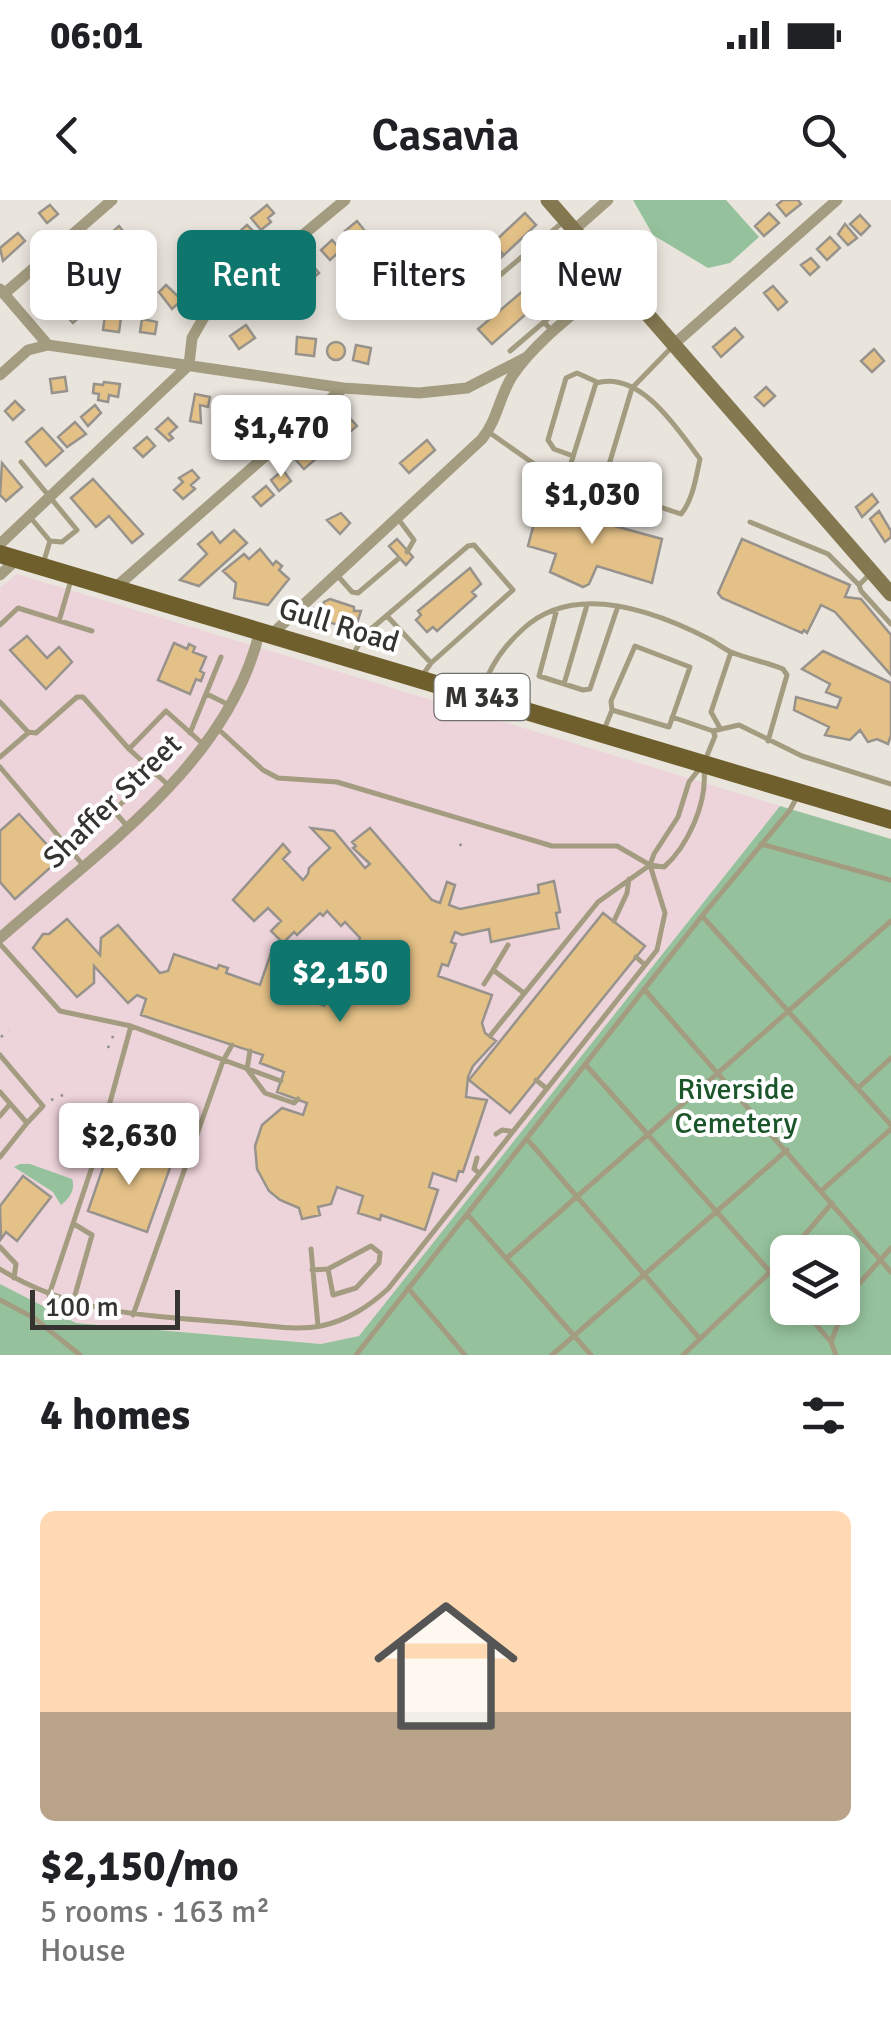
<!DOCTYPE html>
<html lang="en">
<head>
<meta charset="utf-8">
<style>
  :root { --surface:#fff; --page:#f2f2f2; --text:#202124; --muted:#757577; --accent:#0f766e }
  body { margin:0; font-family:Signika,sans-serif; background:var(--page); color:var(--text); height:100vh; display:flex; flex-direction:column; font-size:38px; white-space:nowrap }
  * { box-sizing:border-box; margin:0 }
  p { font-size:32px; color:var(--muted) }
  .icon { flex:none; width:55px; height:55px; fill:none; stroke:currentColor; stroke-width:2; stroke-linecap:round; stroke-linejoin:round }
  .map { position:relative; height:1155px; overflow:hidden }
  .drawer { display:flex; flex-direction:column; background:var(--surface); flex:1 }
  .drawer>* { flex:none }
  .hud { position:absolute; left:30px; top:30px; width:832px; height:90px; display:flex; gap:20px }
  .fabs { position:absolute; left:770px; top:1035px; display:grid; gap:20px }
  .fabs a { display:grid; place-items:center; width:90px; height:90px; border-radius:15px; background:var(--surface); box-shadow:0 5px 15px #0003; font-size:50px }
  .scale { position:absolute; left:30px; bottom:25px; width:150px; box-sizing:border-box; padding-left:10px; border:5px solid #353431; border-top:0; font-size:28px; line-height:35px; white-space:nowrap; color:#353431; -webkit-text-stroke:8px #fff; paint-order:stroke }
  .price { position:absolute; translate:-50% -85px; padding:0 22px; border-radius:10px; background:#fff; color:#222; font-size:32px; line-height:65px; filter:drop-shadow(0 2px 5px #0008) }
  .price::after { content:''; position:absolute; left:50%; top:60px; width:30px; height:22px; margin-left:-15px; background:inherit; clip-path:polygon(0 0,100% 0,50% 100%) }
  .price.active { background:var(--accent); color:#fff }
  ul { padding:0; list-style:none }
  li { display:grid; align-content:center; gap:20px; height:530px; padding:0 40px }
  li span { display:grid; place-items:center; height:310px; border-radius:15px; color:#555 }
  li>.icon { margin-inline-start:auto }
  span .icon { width:180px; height:180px; fill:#fffc; stroke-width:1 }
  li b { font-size:42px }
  h2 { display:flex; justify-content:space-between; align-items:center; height:120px; padding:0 40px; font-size:42px }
  .tag { padding:0 35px; border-radius:15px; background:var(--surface); box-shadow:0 5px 15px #0003; font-size:35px; line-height:90px }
  .tag.active { background:var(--accent); color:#fff }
  .status { display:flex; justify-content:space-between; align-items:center; height:70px; padding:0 50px; background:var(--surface); direction:ltr }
  .status svg { height:28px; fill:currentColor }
  header { display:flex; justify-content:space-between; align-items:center; height:130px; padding:0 40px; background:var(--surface); font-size:45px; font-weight:600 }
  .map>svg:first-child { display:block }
  .medical { fill:#edd3da }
  .green { fill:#95c29c; fill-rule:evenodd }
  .building { fill:#e4c187; stroke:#97938c; stroke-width:2.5 }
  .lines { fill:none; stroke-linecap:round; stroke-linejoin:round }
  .path { stroke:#908d88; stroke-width:2.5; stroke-dasharray:2.5 8; stroke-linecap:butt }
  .lane { stroke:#a49c81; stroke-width:5 }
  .street { stroke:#a49c81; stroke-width:11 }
  .secondary { stroke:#847851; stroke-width:15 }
  .primary { stroke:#6e5f2c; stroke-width:18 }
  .labels { text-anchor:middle; stroke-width:8; stroke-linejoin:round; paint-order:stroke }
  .shield { fill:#fff; stroke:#72716f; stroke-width:2.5 }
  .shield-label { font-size:28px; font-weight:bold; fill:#353431 }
  .street-label { font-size:30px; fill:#353431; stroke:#fff }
  .park-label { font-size:30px; fill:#1b552a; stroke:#fff }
</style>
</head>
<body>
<div class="status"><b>06:01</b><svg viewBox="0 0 49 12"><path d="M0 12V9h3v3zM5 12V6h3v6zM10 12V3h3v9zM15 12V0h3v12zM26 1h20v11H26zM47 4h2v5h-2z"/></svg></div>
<header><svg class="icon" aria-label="back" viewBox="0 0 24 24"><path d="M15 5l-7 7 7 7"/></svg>Casavia<svg class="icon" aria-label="search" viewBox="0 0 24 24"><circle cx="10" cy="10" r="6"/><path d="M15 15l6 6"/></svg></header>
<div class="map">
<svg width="891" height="1155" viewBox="0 0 891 1155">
  <rect width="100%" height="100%" fill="#e9e4dc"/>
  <path class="medical" d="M17 374 780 606 359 1136 321 1144 76 1123 0 1084V388Z"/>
  <path class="green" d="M633 0H726L759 37 730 63 708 68 653 35Z
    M780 606 891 639V1155H0V1084L76 1123 321 1144 359 1136ZM788 1052H842V1108H788Z
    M20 964H30L72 979C76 989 69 999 61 1005L53 992 14 967Z"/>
  <path class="building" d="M783 0H798L801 4 786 16 777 5Z
    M50 5 58 14 47 23 39 13Z
    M267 5 274 13 268 18 271 22 261 30 251 18Z
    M525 13 536 25 504 55 493 43Z
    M769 13 779 23 764 36 755 26Z
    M860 15 870 26 861 35 850 24Z
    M357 21 365 31 353 42 345 31Z
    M845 24 857 38 848 45 838 34Z
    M247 25 259 37 242 54 230 40Z
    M119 26 127 36 118 44 126 54 117 62 104 47 112 41 108 36Z
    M18 33 25 41 3 61 0 48Z
    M830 37 840 48 827 60 817 49Z
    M332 40 341 50 330 60 321 50Z
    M493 45 503 56 485 72 475 59Z
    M97 47 105 57 94 66 97 69 92 74 87 68 92 63 87 56Z
    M220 49 229 59 217 70 208 60Z
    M564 56 576 70 492 144 478 129Z
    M811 58 819 67 810 75 801 65Z
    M310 62 319 73 307 83 298 73Z
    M204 66 213 77 196 92 187 81Z
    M70 73 79 83 45 113 36 102Z
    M166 85 182 100 172 109 159 92Z
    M285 85 294 95 281 106 272 97Z
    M773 86 787 102 778 110 764 93Z
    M76 99 87 110 73 123 63 112Z
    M105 116 121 118 119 132 103 130Z
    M142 119 157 122 155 134 140 132Z
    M246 125 255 138 239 149 230 136Z
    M735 128 743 137 721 157 713 147Z
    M297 137 316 139 314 156 296 154Z
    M327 151a9 9 0 1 1 18 0a9 9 0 1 1-18 0Z
    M356 145 371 148 368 164 353 160Z
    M874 149 884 161 872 172 861 161Z
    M65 177 67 191 52 193 50 179Z
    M104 182 120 184 118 197 109 195 108 202 98 200 99 194 93 193 94 184 103 185Z
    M766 187 775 196 764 206 755 197Z
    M195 194 210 197 208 207 200 205 201 223 190 221Z
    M15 201 24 210 13 220 5 211Z
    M95 205 101 213 88 226 81 217Z
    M347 215 357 226 344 237 335 226Z
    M168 218 177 227 169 234 173 238 169 241 156 229Z
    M75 222 86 234 67 247 58 237Z
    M42 228 63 251 46 266 26 242Z
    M329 230 337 239 325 250 317 241Z
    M234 235 243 245 231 257 221 246Z
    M147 237 155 246 143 257 134 248Z
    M427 240 435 250 409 273 400 263Z
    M307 248 317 258 304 269 295 259Z
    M2 263 22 287 6 301 0 295Z
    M192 270 199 278 191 285 195 289 183 299 174 290 183 282 179 278Z
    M283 270 291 281 279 291 271 280Z
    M93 279 143 334 132 343 109 316 96 327 71 298Z
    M266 286 274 295 261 306 253 297Z
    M872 294 878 302 862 317 856 307Z
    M539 304 577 315 580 310 587 312 585 318 662 339 652 383 597 366 589 384 583 387 550 372 556 354 528 346Z
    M879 311 891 331V337L885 342 870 319Z
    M341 313 350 323 340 334 327 320Z
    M234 330 247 343 199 386 180 380 207 354 198 344 212 332 220 343Z
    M397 339 413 357 406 365 389 346Z
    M742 339 850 385 845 397 861 399 891 435V475L835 412 821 405 807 433 804 430 802 433 722 398 718 393Z
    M260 349 273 365 276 361 282 366 279 370 289 379 268 405 234 398 236 383 223 371 244 354 249 359Z
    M470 368 481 384 472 392 476 396 437 431 433 427 427 432 416 420 421 415 418 411Z
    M330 399 354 407V411H361L357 423 349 420 345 427 318 419 324 402Z
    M27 436 47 458 59 447 72 462 46 489 10 450Z
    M174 443 187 449 189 444 195 447 193 452 206 457 200 471 204 473 201 481 196 479 190 494 158 480Z
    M823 451 891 483V535L888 544 877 539 868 542 860 530 850 540 825 535 829 527 794 510 796 497 837 508 841 498 826 492 830 484 802 469Z
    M19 614 60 659 15 699 0 682V631Z
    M311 628 334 631 365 668 370 664 353 648 356 646 352 642 370 628 432 700 440 703 447 682 455 685 449 705 460 709 539 693 538 685 554 681 560 712 556 713 559 728 491 742 489 729 462 735 455 732 451 742 456 744 448 766 442 764 438 776 492 795 482 823 485 833 496 841 473 866 468 877 466 897 487 900 463 972 459 971 456 981 433 973 429 987 438 990 425 1030 381 1015 380 1020 358 1013 363 996 337 987 331 1004 318 1007 320 1015 302 1019 299 1008 280 1000 269 991 257 969 255 946 262 925 282 908 303 915 307 903 277 892 284 872 260 863 263 855 141 815 146 799 137 795 128 803 94 766V783L77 797 33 748 43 734H49L67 719 100 755 101 738 118 725 160 773 168 771 174 754 217 769 219 765 228 768 226 773 260 785 274 744 313 758 303 788 292 784 289 794 305 799 311 782 325 787 319 804 324 806 326 801 348 809 353 795 341 791 360 738 345 722 341 726 327 711 323 716 320 713 297 735 294 732 283 743 271 731 281 721 268 708 254 721 233 700 283 644 290 652 283 659 303 680 308 674 309 668 330 648Z
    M603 713 645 746 510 913 469 880Z
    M111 944 171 965 147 1032 88 1011Z
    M23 976 51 997 17 1041 6 1032 1 1039 0 1006Z"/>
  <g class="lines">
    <path class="path" d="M460 646 463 639
      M1 837 9 830
      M108 848 114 834
      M51 900 63 895"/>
    <path class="lane" d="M498 77 563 22
      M544 122 577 93
      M510 151 544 122 552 131
      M490 233 540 268 602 288 632 188 673 146
      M573 256 554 249 548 240 566 178 577 173 597 182
      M21 262 77 330 62 342 50 341
      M567 276 596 183C641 170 678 230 700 259 696 277 693 300 681 314L602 288
      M30 317 50 341 43 364
      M399 320 414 340 407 352
      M750 322 828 354 859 385
      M870 374 859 385 861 391 891 424
      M337 375 352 392 358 393 398 359
      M557 409 539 476 583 490 590 489 618 406
      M387 416 431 463
      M59 421 71 380
      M0 425 18 408 92 431
      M354 453 364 435 468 346 474 345 513 390 431 463 422 476
      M564 484 587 405
      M482 492C489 467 503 447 523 429 575 381 657 412 711 440 718 444 724 449 731 452 748 459 766 462 783 469L787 475 768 541
      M207 494 229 505
      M0 502 28 532 36 533 77 497H83L129 549 166 511 203 544
      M672 517 713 531 715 536 706 558
      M217 528 263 570 278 578 337 582 552 646H617L650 665 664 667C688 646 707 603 704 571
      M720 528 711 512 731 452
      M604 530 612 510 669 527 690 467 635 446 611 501 612 510
      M713 531 739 525 802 556 891 584
      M190 533 221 457
      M129 549 167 584
      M0 557 28 533
      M0 567 83 665
      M114 611 127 626
      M761 644 891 680
      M70 650 155 573
      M702 716 891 925
      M614 721 627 693 629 679
      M0 744 60 811 131 826 281 881
      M508 745 493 770 524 793
      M636 757 645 765
      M484 784 493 770
      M644 789 891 1072
      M490 836 598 702 650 665 654 654 678 617 689 582 700 568
      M250 851 247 869 265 893 294 903 298 899
      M0 855 43 906 27 923 0 892
      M585 864 788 1092
      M536 880 546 888
      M858 888 891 858
      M0 916 10 904
      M496 934 502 930 510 931
      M527 939 700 1139
      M0 957 27 923
      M477 958 474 969 478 972
      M821 991 891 929
      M467 1014 591 1155
      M0 1047 16 1064 14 1078
      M311 1049 318 1126
      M790 1052 832 1003
      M507 1058 891 721
      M0 1069C73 1115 154 1116 237 1123 264 1125 295 1131 321 1126 348 1120 368 1107 388 1089L657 750 665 713 650 665
      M312 1070 328 1069 371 1046 380 1053 379 1063 356 1088 333 1095 328 1069
      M408 1088 465 1155
      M49 1095 93 964 131 826
      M0 1100 34 1118 80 1155
      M73 1102 92 1035 74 1024
      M802 1108 831 1142
      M133 1115 223 861 232 845
      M356 1155 702 716 790 610 798 595
      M552 1155 787 950
      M683 1155 788 1055
      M836 1155 831 1142 849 1095 891 1048"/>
    <path class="street" d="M574 30 608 0
      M0 89 48 145 343 188 419 193 467 188 527 157
      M4 94 112 0
      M673 145 837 0
      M0 175 28 150 48 145
      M0 344 189 165 192 138 204 117 345 0
      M0 375 17 359
      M116 387 343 188
      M272 434 482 239C498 219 499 196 513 175 538 138 582 108 616 78
      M0 738C98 651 229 564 260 430"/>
    <path class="secondary" d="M548 0 891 394"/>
    <path class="primary" d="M0 354 891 620"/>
  </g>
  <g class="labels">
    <rect class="shield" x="434.5" y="474" width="95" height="46" rx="8"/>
    <g class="shield-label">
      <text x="482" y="507">M 343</text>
    </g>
    <g class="street-label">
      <text transform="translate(339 425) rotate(17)" y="10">Gull Road</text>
      <text transform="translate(112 601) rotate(-44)" y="10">Shaffer Street</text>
    </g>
    <g class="park-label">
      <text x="736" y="899">Riverside<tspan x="736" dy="34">Cemetery</tspan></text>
    </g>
  </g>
</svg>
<div class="fabs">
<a><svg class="icon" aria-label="layers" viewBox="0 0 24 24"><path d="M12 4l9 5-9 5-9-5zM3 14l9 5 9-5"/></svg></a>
</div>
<div class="scale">100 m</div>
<b class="price" style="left:281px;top:280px">$1,470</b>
<b class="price" style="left:592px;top:347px">$1,030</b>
<b class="price active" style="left:340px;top:825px">$2,150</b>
<b class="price" style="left:129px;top:988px">$2,630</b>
<div class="hud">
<a class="tag">Buy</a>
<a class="tag active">Rent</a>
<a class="tag">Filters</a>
<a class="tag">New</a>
</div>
</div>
<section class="drawer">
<h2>4 homes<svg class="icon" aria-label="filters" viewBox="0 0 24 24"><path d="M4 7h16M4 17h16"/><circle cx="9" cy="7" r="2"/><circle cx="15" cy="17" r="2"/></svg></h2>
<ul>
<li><span style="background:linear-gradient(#ffd9b3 65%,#b9a48a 0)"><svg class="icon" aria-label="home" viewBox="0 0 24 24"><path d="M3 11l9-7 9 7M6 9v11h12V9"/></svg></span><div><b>$2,150/mo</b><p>5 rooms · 163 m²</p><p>House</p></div></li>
</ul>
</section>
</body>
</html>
